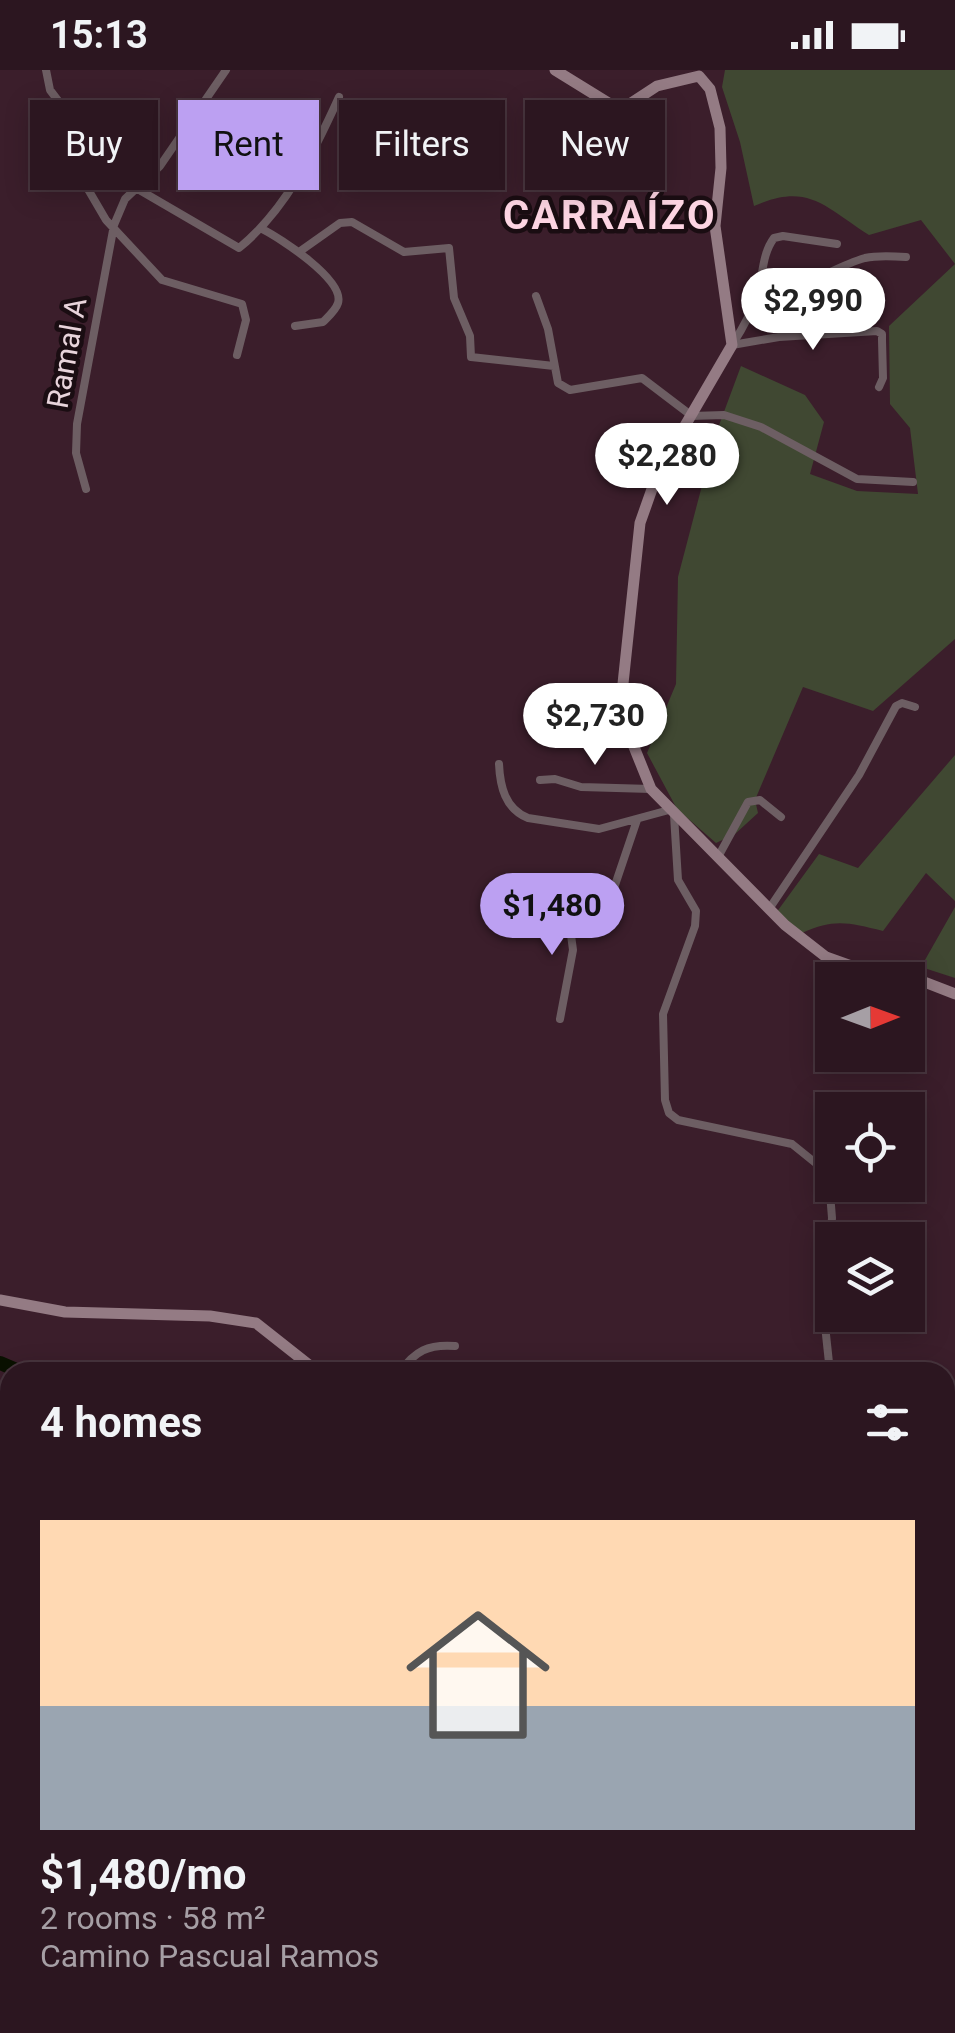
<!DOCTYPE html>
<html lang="en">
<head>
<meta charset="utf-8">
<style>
  :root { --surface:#2c1620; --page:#341f29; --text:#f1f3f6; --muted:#a69fa5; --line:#48353e; --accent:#bca0f2 }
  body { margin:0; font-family:Roboto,sans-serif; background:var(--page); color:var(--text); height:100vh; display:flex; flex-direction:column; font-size:38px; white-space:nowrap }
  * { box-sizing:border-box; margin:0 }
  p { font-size:32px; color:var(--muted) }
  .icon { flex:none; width:55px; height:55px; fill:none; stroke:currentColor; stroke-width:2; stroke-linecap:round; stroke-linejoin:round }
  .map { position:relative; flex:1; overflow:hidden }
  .drawer { position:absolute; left:0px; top:1292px; width:955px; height:672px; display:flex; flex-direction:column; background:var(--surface); border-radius:30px 30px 0 0; box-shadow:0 5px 25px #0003,0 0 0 2px var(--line) }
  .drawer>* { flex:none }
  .guide { position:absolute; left:30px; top:30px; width:895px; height:90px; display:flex; gap:20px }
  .needle { width:65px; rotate:89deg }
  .tools { position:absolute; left:815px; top:892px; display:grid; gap:20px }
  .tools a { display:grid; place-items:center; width:110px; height:110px; border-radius:0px; background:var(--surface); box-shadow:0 5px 25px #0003,0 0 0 2px var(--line); font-size:50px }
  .price { position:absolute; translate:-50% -85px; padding:0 22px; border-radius:35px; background:#fff; color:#222; font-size:32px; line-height:65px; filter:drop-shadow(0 2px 5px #0008) }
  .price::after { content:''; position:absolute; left:50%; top:60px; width:30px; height:22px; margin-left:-15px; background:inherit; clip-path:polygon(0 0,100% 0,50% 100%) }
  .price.on { background:var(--accent); color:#111 }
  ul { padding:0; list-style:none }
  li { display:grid; align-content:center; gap:20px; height:530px; padding:0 40px }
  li+li { border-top:2px solid var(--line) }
  li span { display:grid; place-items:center; height:310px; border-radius:0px; color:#555 }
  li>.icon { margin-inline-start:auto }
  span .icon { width:180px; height:180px; fill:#fffc; stroke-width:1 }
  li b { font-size:42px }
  h2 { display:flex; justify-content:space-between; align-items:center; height:120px; padding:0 40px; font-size:42px }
  .pill { padding:0 35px; border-radius:0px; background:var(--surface); box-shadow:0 5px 25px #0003,0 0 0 2px var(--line); font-size:35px; line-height:90px }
  .pill.on { background:var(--accent); color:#111 }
  .status { display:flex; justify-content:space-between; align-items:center; height:70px; padding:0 50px; background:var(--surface); direction:ltr }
  .status svg { height:28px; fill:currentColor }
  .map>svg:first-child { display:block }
  .green { fill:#404832 }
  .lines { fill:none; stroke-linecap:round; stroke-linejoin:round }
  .river { stroke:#0a1100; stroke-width:14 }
  .street { stroke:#6d5e63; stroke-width:8 }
  .secondary { stroke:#947b84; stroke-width:11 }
  .labels { text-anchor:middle; stroke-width:9; stroke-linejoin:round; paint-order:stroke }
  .street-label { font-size:30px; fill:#e8d4db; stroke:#1a0d12 }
  .district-label { font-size:40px; font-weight:bold; letter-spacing:2.5px; fill:#fdd5e3; stroke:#1a0d12 }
</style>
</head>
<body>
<div class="status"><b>15:13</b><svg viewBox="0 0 49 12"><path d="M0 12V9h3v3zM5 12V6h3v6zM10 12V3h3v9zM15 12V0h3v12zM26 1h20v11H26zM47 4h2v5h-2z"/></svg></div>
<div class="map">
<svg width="955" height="1963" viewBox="0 0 955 1963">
  <rect width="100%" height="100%" fill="#3b1e2b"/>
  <path class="green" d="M725 0H955V569L873 641 803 617 755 730 758 743 735 764 716 773 677 739 647 683 676 614 678 507 715 366 741 296 805 325 824 352 810 404 857 421 918 424 910 358 890 334 889 256 955 194 921 150 869 165C824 136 808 112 754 136L740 72 722 17Z
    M955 685V831L926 803 883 861C849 853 835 848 802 863L776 843 819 784 858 798Z
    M955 837V908L921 897Z"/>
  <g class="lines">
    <path class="river" d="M0 1293 21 1302
      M463 1955 464 1963"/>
    <path class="street" d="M46 0 50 20 75 53 82 109 106 150 162 210 242 234 246 250 237 285
      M136 118 239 178C286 140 315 80 339 27
      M262 159C280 168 345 210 338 233 336 240 328 247 323 252L295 256
      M299 182 340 153 352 152 404 182 449 178 454 228 470 266 471 287 554 296
      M758 223C797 226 829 198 865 188 878 185 892 186 906 187
      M536 226 548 259 558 313 570 320 642 308 692 346 724 345 761 357 857 409 913 412
      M732 275 779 267 877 261 882 264V270L883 308 879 317
      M732 275C743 258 752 242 758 223 763 205 762 184 774 168L783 166 837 174
      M86 419 76 383 77 354 114 155 125 129 160 96 226 0
      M499 694C500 716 505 739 528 748L599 759 669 740
      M540 710 555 709 581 717 651 719
      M674 745 678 810 696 841 695 856 663 944 665 1030 669 1043 678 1050 792 1074 818 1095 830 1123 832 1148 824 1246 830 1302
      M718 787 748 732 760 730 781 747
      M504 830C511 828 521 822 528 821 554 818 582 837 612 824L637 750
      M769 839 859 705 896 636 902 633 915 637
      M560 949 573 880 566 828
      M400 1302C415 1281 428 1274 455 1276
      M0 1721 10 1710
      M0 1933 10 1926
      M363 1955 366 1963
      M314 1963 317 1955
      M723 1963 728 1955
      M737 1963 738 1955"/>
    <path class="secondary" d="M555 0 610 34 628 35 657 16 699 6 710 19 720 58 721 98 715 156 732 275 658 402 640 453 622 623 630 667 651 719 785 855 826 887 854 897 914 908 955 924
      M0 1230 65 1242 210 1246 256 1253 318 1302
      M557 1955 561 1963"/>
  </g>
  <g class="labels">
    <g class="street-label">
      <text transform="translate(67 283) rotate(-80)" y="10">Ramal A</text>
    </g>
    <g class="district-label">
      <text x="610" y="159">CARRAÍZO</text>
    </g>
  </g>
</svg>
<div class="tools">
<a><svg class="needle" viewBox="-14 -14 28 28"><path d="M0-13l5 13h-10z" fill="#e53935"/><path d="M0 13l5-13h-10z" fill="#a69fa5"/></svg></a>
<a><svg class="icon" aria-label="locate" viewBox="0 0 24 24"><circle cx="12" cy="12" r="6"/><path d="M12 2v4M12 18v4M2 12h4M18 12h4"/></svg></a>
<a><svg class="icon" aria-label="layers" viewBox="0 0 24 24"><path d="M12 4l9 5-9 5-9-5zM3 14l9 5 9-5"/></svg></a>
</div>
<b class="price" style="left:813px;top:283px">$2,990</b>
<b class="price" style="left:667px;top:438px">$2,280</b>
<b class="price" style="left:595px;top:698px">$2,730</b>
<b class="price on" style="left:552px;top:888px">$1,480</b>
<div class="guide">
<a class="pill">Buy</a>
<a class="pill on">Rent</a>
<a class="pill">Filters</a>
<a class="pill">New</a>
</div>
<section class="drawer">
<h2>4 homes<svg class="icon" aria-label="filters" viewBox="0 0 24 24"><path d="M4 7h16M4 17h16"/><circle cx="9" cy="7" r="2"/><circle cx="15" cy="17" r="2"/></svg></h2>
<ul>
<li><span style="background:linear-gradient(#ffd9b3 60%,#9aa5b1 0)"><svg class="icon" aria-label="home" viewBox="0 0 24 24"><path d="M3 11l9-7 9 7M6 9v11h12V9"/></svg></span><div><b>$1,480/mo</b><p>2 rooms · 58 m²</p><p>Camino Pascual Ramos</p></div></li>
</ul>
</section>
</div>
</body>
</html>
